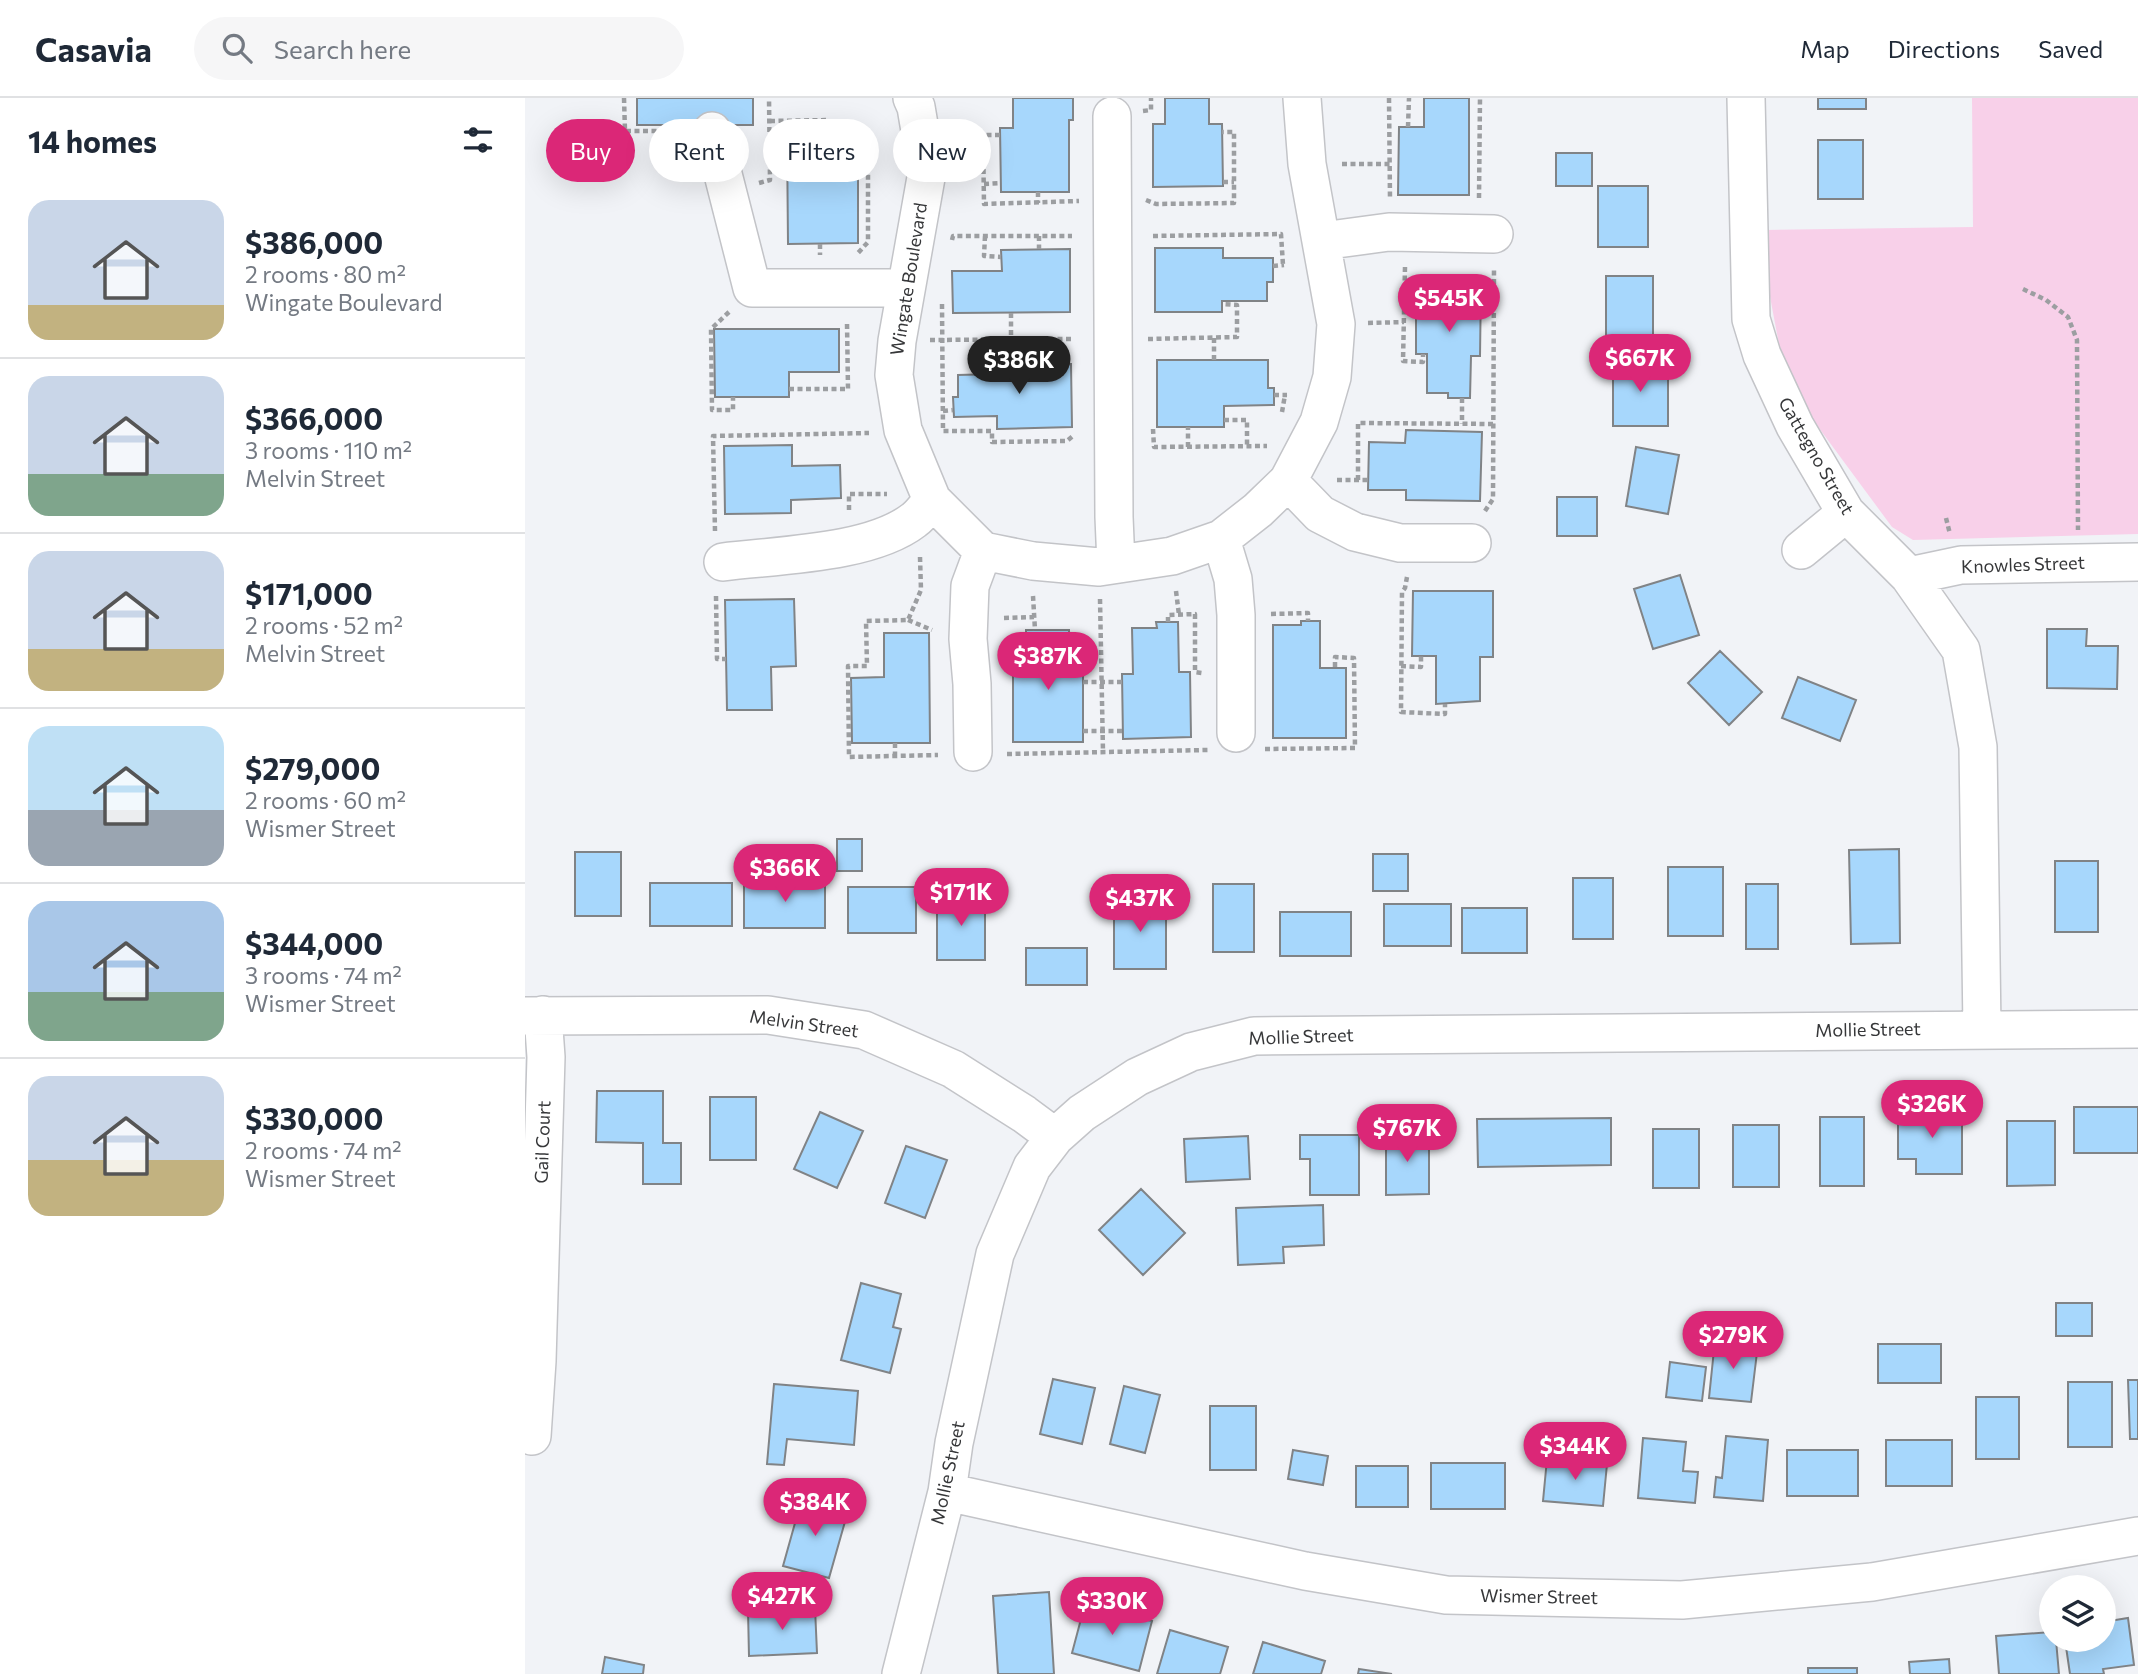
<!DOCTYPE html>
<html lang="en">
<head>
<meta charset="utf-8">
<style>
  :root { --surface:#fff; --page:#f6f6f7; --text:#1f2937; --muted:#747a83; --line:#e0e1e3; --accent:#db2777 }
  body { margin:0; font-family:Commissioner,sans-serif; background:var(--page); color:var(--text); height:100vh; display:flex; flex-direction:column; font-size:26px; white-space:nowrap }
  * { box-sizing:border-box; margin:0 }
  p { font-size:23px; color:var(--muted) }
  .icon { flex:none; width:38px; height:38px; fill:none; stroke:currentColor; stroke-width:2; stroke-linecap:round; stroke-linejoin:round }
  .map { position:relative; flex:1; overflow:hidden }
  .side { display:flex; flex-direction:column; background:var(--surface); width:525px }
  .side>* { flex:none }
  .top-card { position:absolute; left:21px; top:21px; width:665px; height:63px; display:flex; gap:14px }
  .buttons { position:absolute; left:1514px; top:1477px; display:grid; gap:14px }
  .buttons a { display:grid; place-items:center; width:77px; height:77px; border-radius:50%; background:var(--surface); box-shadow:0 7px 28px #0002; font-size:35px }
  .price { position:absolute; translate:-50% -60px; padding:0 16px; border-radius:24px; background:var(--accent); color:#fff; font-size:23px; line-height:46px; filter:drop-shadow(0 2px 4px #0008) }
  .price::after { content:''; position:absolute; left:50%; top:42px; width:21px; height:16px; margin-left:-10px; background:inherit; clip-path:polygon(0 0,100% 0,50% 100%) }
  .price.on { background:#222; color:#fff }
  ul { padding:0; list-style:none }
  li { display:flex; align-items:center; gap:21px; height:175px; padding:0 28px }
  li+li { border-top:2px solid var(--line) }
  li span { display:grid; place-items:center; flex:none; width:196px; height:140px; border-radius:21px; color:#555 }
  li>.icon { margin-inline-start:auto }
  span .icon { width:84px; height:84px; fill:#fffc; stroke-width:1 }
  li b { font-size:30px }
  h2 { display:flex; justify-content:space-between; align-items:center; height:84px; padding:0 28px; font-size:30px }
  .pill { padding:0 24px; border-radius:32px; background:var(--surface); box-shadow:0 7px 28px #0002; font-size:24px; line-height:63px }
  .pill.on { background:var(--accent); color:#fff }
  header { display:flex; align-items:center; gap:42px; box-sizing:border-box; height:98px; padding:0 35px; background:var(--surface); border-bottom:2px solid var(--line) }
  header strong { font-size:33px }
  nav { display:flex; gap:38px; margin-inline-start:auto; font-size:24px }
  .search { width:490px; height:63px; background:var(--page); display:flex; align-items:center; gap:18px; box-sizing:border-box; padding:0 24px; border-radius:38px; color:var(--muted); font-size:26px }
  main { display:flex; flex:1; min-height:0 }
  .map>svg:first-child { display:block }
  .green { fill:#f8d0e9 }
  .building { fill:#a7d7fc; stroke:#808386; stroke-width:2 }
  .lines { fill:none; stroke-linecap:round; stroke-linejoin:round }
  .minor-casing { stroke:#c3c4c8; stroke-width:40 }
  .path { stroke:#9c9ea1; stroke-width:4.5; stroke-dasharray:5 3.5; stroke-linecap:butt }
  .minor { stroke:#fff; stroke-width:37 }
  .labels { text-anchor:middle; stroke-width:7; stroke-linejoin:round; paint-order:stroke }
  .street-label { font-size:18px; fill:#363739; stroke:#fff }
</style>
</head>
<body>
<header>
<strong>Casavia</strong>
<div class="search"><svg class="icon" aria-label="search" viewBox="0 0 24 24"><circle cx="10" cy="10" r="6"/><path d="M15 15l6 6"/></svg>Search here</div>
<nav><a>Map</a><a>Directions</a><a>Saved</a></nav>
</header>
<main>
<section class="side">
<h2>14 homes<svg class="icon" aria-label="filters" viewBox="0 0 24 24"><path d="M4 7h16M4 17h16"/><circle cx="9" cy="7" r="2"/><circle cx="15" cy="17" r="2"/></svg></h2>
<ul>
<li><span style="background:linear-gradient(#c9d6e8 75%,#c2b280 0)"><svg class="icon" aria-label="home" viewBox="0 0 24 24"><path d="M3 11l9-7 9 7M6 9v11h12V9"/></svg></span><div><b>$386,000</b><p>2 rooms · 80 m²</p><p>Wingate Boulevard</p></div></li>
<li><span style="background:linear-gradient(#c9d6e8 70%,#7fa58c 0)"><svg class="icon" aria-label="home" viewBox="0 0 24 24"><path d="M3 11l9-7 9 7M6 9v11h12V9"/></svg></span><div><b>$366,000</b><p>3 rooms · 110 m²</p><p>Melvin Street</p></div></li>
<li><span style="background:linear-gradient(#c9d6e8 70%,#c2b280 0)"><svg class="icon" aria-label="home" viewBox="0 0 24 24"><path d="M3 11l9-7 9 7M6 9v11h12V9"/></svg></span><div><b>$171,000</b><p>2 rooms · 52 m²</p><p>Melvin Street</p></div></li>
<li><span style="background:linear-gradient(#bfe0f5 60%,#9aa5b1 0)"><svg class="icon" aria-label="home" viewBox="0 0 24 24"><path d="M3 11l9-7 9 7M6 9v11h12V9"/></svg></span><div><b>$279,000</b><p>2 rooms · 60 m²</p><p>Wismer Street</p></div></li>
<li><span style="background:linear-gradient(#a9c7e8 65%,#7fa58c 0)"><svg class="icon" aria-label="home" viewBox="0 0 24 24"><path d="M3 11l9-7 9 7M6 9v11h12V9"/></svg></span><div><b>$344,000</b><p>3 rooms · 74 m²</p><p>Wismer Street</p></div></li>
<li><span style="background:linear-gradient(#c9d6e8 60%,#c2b280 0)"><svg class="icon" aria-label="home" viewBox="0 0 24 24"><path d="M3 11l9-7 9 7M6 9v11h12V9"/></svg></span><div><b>$330,000</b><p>2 rooms · 74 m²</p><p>Wismer Street</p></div></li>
</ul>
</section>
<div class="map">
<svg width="1613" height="1576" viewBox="0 0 1613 1576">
  <rect width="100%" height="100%" fill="#f1f3f7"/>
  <path class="green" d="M1447 0H1613V436L1388 442 1367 429 1274 303 1256 257 1240 172V132L1448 129Z"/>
  <path class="building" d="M112 0H228V27H112Z
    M488 0H548V22H544V94H476L475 30H488Z
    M640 0H684V26H697L698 88 628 89V26H640Z
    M899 0H944V97H873L874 29H899Z
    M1293 0H1341V11H1293Z
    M291 30H307V77H333V145L263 146 262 36 291 35Z
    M1293 42H1338V101H1293Z
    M1031 55H1067V88H1031Z
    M1073 88H1123V149H1073Z
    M630 150H698V160H748V184H742V203H697V214H630Z
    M545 151V214L428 215 427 173H477L476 152Z
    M1081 178H1128V239H1081Z
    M891 184H956L955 258H946L945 300H923V295H902V256H891Z
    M189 231H314V274H264V299H190Z
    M632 262H743V290H749V307L699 308V329H632Z
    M1088 264H1143V328H1088Z
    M546 266 547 329 472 331V318L429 319 428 299H433V277L471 276V267Z
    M881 332 957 334 955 403 881 402V392H843L844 344 880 345Z
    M267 347V368L315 367 316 400 266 402V415L200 416 199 348Z
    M1111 349 1154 357 1143 416 1101 408Z
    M1032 399H1072V438H1032Z
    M1155 477 1174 537 1128 551 1109 491Z
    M888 493H968V559H955V603L911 606V558H887Z
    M269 501 271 568 246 569 247 612H202L200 502Z
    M776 523H795V570H821V640H748V527H776Z
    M631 524H653L654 574H665L666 639 598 641 597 576H608L607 530H632Z
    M1522 531H1562L1561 548H1593L1592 591 1522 590Z
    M501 532H544L545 578H558V644H488V577H501Z
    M359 535H404L405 645H327L326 580 359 579Z
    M1195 553 1237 594 1204 627 1163 585Z
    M1273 579 1331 602 1315 643 1257 620Z
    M312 741H337V773H312Z
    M1374 751 1375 845 1326 846 1324 752Z
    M50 754H96V818H50Z
    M848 756H883V793H848Z
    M1530 763H1573V834H1530Z
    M1143 769H1198V838H1143Z
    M1048 780H1088V841H1048Z
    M219 781H300V830H219Z
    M125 785H207V828H125Z
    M688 786H729V854H688Z
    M1221 786H1253V851H1221Z
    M323 789H391V835H323Z
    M412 799H460V862H412Z
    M589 800H641V871H589Z
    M859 806H926V848H859Z
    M937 810H1002V855H937Z
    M755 814H826V858H755Z
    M501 850H562V887H501Z
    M72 993H138V1045H156V1086H118V1045L71 1044Z
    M185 999H231V1062H185Z
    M1549 1009H1613V1055H1549Z
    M1373 1011H1437V1076H1391V1061H1373Z
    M295 1014 338 1033 312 1090 269 1071Z
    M1295 1019H1339V1088H1295Z
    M1086 1020V1067L953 1069 952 1021Z
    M1482 1023H1530V1087L1482 1088Z
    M1208 1027H1254V1089H1208Z
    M1128 1031H1174V1090H1128Z
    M861 1036H904V1096L861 1097Z
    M775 1037H834V1097H785V1061H775Z
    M723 1038 725 1081 661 1084 659 1041Z
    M381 1048 422 1062 400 1120 360 1105Z
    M616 1091 660 1135 618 1177 574 1132Z
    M798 1107 799 1147 758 1149 759 1165 713 1167 711 1110Z
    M336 1185 376 1196 368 1229 376 1231 365 1275 316 1262Z
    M1531 1205H1567V1238H1531Z
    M1190 1242 1233 1246 1226 1304 1184 1300Z
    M1353 1246H1416V1285H1353Z
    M1145 1264 1181 1269 1177 1303 1141 1299Z
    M528 1281 570 1290 557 1346 515 1336Z
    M1603 1282H1613V1341H1605Z
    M1543 1284H1587V1349H1543Z
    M249 1286 333 1293 329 1347 262 1341 259 1367 242 1366Z
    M599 1288 635 1297 620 1355 585 1346Z
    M1451 1299H1494V1361H1451Z
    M685 1308H731V1372H685Z
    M1073 1335 1088 1337 1086 1353 1071 1351Z
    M1201 1338 1243 1342 1238 1403 1189 1399 1191 1379 1197 1380Z
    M1118 1340 1161 1344 1158 1373 1173 1374 1170 1405 1113 1400Z
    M1361 1342H1427V1388H1361Z
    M768 1352 803 1358 798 1387 763 1381Z
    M1262 1352H1333V1398H1262Z
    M1022 1361 1082 1366 1078 1408 1018 1403Z
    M906 1365H980V1411H906Z
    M831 1368H883V1409H831Z
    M277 1400 323 1413 304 1480 258 1468Z
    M524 1494 529 1576H473L468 1498Z
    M560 1506 627 1523 614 1573 547 1555Z
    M290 1510 292 1555 224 1558 223 1512Z
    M1603 1520 1609 1567 1578 1571 1579 1576H1545L1540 1542H1578V1524Z
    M645 1532 703 1549 695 1576H632Z
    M1526 1534V1542H1531L1534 1576H1474L1471 1538Z
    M738 1544 800 1563 796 1576H728Z
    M80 1559 119 1567 118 1576H77Z
    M1424 1561 1425 1576H1385L1384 1564Z
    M1283 1570H1332V1576H1283Z
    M834 1571 867 1576H833Z"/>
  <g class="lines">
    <defs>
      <path id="minor" d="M387 0 391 9 402 74 372 243 369 277 378 332 407 402 458 453 508 463 574 469 647 458 696 441 733 412 763 383 794 324 807 279 811 226 782 66 777 0
        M1221 0 1226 221 1237 257 1270 328 1321 415 1384 478 1436 552 1453 649 1457 931
        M587 18 589 419 591 466
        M187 33 227 190H381
        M797 143 864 134 969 136
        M763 383 795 416 830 434 875 445H947
        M696 441 708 481 711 517V635
        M1276 452 1321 415
        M198 464C253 457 345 456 389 422 396 417 402 408 407 402
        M1384 478 1436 467 1613 464
        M448 654 447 586 443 541 445 488 458 453
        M0 918 243 917 339 932 428 971 499 1016 530 1039
        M7 1338 12 1263 21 959 18 917
        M422 1394 780 1473 921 1497 1157 1502 1347 1484 1613 1438
        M376 1576 422 1394 429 1345 470 1156 507 1069 530 1039 557 1015 612 979 666 954 729 938 1613 931"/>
    </defs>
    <use href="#minor" class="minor-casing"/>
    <path class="path" d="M99 0 100 33H153
      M864 0 865 101
      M618 13 626 12V0
      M245 23 304 22 343 71V144L333 155
      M883 29 884 0
      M475 37H458L459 106 554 103
      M817 66H865
      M698 84H709
      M234 85 245 82 244 0
      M459 86 476 85
      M513 94V105
      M954 100 955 0
      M621 102 631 106 709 105V34H697
      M460 138 459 158 476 159
      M514 138V151
      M628 138 756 136 758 167
      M427 142 428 138H547
      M295 146V157
      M748 168 759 167
      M880 169 878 263 898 264V256
      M1498 191 1521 202 1543 219 1552 242 1553 432
      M417 206 418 333H467V344L542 343 548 338
      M204 214 186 231 187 312H208V299
      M486 215V241
      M843 225 879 224
      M689 240V262
      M623 241 712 239V207L697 206
      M405 242 547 241
      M460 242 459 274H471
      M264 291H323L322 225
      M749 297H762
      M937 300V326
      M418 313 428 312
      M757 314 760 297
      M699 322H722V348
      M628 331 629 349 742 348
      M663 349V329
      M812 382H843
      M833 382V325L969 326
      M324 412V396H362
      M960 413 968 401 969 169
      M1421 420 1425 436
      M190 433 188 338 344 335
      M395 459 396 492 383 522 341 523 342 568H323L324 659 413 657
      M882 479 880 490 877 494 876 614 920 616V606
      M651 493 654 517
      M191 498 192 561H201
      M508 498 510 532
      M575 501 578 654
      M746 516 783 515V523
      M479 520 509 519
      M383 522 407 532
      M643 524V517L670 516V574L677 575
      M876 568 896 569V558
      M558 584H597
      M558 633H598
      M370 645V658
      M740 651 830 650 829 560 810 559V570
      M482 656 683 652"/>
    <use href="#minor" class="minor"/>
  </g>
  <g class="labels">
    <g class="street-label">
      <text transform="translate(384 181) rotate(-81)" y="6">Wingate Boulevard</text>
      <text transform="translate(1291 358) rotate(60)" y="6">Gattegno Street</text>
      <text transform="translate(1498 467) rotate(-2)" y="6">Knowles Street</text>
      <text transform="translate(279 926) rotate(8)" y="6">Melvin Street</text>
      <text transform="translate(1343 932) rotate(-1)" y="6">Mollie Street</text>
      <text transform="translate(776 939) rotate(-2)" y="6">Mollie Street</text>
      <text transform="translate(18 1044) rotate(-88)" y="6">Gail Court</text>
      <text transform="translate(423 1375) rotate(-78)" y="6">Mollie Street</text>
      <text transform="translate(1014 1499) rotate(1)" y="6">Wismer Street</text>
    </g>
  </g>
</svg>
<div class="buttons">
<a><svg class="icon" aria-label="layers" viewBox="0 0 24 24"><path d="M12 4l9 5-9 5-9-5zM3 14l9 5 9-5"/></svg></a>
</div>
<b class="price" style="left:924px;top:236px">$545K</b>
<b class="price" style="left:1115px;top:296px">$667K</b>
<b class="price on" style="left:494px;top:298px">$386K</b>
<b class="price" style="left:523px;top:594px">$387K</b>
<b class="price" style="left:260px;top:806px">$366K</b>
<b class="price" style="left:436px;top:830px">$171K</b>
<b class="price" style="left:615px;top:836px">$437K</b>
<b class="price" style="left:1407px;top:1042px">$326K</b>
<b class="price" style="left:882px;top:1066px">$767K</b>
<b class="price" style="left:1208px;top:1273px">$279K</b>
<b class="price" style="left:1050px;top:1384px">$344K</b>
<b class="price" style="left:290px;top:1440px">$384K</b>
<b class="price" style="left:257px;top:1534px">$427K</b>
<b class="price" style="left:587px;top:1539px">$330K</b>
<div class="top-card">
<a class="pill on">Buy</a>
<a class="pill">Rent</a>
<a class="pill">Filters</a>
<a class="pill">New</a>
</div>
</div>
</main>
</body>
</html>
